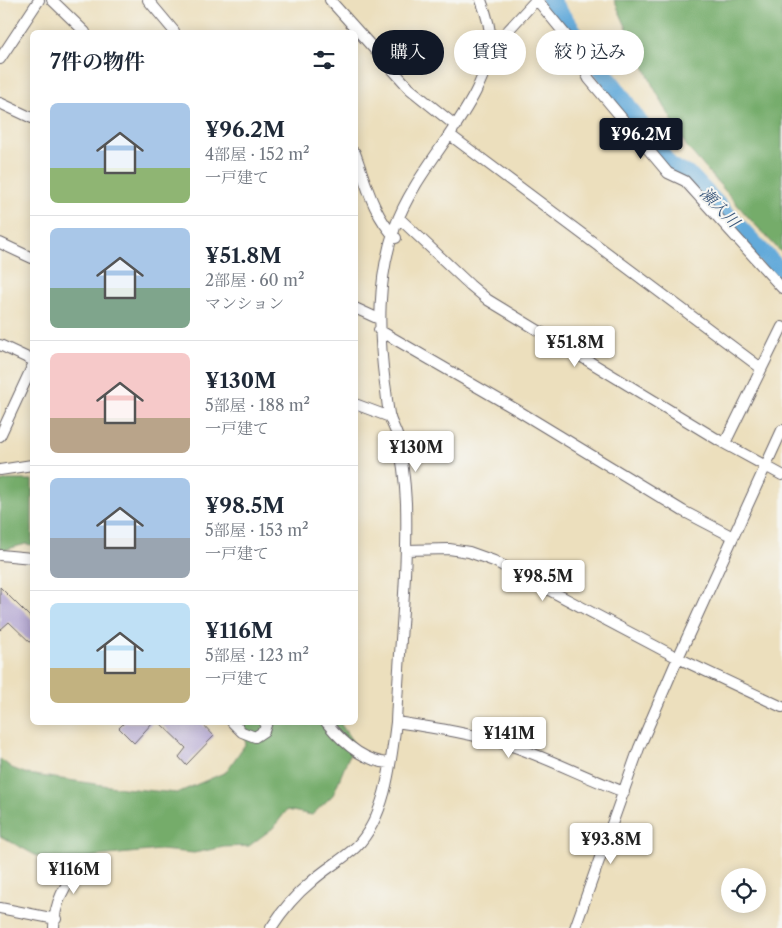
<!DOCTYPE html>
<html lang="ja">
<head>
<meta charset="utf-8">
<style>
  :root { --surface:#fff; --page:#f6f6f7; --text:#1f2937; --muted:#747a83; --line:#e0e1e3; --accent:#111827 }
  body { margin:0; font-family:"Libre Caslon Text","Noto Serif JP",serif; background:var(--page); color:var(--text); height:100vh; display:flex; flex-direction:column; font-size:19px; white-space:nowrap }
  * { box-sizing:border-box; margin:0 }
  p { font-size:16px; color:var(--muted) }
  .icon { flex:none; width:28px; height:28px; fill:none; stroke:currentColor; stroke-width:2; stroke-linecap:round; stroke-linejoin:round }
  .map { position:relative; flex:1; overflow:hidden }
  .sheet { position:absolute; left:30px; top:30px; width:328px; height:695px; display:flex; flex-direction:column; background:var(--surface); border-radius:8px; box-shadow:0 2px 12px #0003 }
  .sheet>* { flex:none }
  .hud { position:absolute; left:372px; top:30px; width:334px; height:45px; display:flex; gap:10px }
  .tools { position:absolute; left:721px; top:868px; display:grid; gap:10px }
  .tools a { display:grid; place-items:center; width:45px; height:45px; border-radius:50%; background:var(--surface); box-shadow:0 2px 12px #0003; font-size:25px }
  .price { position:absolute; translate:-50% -42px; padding:0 11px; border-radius:5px; background:#fff; color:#222; font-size:16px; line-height:32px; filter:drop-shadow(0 1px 2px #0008) }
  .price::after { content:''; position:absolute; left:50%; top:30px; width:15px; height:11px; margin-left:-8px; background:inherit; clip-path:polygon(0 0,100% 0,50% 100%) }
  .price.on { background:var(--accent); color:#fff }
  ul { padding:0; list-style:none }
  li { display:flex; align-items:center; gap:15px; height:125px; padding:0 20px }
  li+li { border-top:1px solid var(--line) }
  li span { display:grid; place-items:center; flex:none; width:140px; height:100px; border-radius:8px; color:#555 }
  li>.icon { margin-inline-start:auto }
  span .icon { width:60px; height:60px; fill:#fffc; stroke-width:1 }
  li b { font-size:21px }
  h2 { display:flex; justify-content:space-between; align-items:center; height:60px; padding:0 20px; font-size:21px }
  .chip { padding:0 18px; border-radius:22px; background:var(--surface); box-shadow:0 2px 12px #0003; font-size:18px; line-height:45px }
  .chip.on { background:var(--accent); color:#fff }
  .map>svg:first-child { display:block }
  .forest { fill:#75ac6a; stroke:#4c6752 }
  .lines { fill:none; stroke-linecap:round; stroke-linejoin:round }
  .river { stroke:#63aada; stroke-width:18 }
  .building { fill:#b0a3d0 }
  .minor-casing { stroke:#696468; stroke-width:12 }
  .minor { stroke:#fff; stroke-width:10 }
  .labels { text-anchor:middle; stroke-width:4; stroke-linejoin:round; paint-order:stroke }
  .water-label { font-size:16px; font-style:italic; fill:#3c587b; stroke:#f6f6f2 }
</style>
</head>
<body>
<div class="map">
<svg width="782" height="928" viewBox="0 0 782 928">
  <rect width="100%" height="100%" fill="#f6f6f2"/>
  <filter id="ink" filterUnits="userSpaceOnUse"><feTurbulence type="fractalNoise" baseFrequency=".02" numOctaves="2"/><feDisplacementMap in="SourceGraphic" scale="10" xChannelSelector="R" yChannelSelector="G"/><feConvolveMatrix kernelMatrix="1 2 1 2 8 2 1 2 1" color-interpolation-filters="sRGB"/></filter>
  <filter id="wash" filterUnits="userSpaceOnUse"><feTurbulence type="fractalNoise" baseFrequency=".0096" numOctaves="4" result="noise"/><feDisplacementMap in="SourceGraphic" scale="20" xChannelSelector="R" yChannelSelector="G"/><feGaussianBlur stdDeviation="1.12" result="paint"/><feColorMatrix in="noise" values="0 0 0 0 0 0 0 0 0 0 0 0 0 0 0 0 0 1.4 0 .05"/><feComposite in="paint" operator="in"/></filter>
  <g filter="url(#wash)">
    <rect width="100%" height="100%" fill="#ecdfbd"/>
    <path class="forest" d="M614 0H782V253L748 217 687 147 653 86Z
      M8 480H32V545L26 544 0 551V482Z
      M237 723H340L354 744 333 795 312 815 287 810 273 828 249 846 224 847 194 853 160 850 98 856 69 860 37 856 0 836V759L12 768 27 774 123 788 177 793 226 772 246 743Z"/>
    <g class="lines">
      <path class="river" d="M550 0 613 85 670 167 691 177 782 273"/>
    </g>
    <g id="blocks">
      <path class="building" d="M0 587 32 619V644L9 622 0 630Z
        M125 722H153L134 743 119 728Z
        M159 722H201L214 736 186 765 179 757 186 748Z"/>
    </g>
  </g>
  <g filter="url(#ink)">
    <use href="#blocks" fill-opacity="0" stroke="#696468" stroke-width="1"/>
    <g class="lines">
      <defs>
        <path id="minor" d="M52 0 85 32
          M148 0 174 31V32
          M330 0 410 89 456 126
          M537 0 569 39 589 79 668 173 685 181 782 288
          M490 54 502 37 536 0
          M0 59 39 0
          M0 103 32 118
          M450 135 761 368
          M355 153C366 183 373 215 396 238
          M399 218 470 285 488 300 720 441 782 475
          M0 243 32 258
          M355 308 379 319
          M379 330 517 410 683 511 733 537
          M0 345 32 360
          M355 404 390 417
          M0 436 32 367
          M725 443 782 327
          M0 470 32 465
          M406 550 449 549 469 552 494 561 678 658 782 707
          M0 555 32 558
          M232 722 242 732 255 737 264 731 267 722
          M326 722C342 742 363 762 390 763
          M396 722C436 728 476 734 515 747 552 760 587 778 624 792
          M0 908 56 919
          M54 928C54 902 65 885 80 866
          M271 928C282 911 295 895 311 882 325 869 342 860 356 847 386 817 391 762 396 722 399 649 408 575 406 503 405 481 402 457 397 435 395 429 392 424 390 418 387 407 387 395 385 384 378 331 377 279 395 227 412 179 453 137 476 91 483 76 490 60 491 44 491 30 486 13 481 0
          M575 928 639 748 677 660 782 430"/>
      </defs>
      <use href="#minor" class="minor-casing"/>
      <use href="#minor" class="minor"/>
    </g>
  </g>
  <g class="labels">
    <g class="water-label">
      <text transform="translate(720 207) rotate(46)" y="6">瀬入川</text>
    </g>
  </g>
</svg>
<div class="tools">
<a><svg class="icon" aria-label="locate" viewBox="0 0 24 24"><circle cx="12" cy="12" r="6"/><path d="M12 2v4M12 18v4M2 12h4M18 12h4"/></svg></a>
</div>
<b class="price on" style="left:641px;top:160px">¥96.2M</b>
<b class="price" style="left:575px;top:368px">¥51.8M</b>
<b class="price" style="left:416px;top:473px">¥130M</b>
<b class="price" style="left:543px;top:602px">¥98.5M</b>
<b class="price" style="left:509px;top:759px">¥141M</b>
<b class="price" style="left:611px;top:865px">¥93.8M</b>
<b class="price" style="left:74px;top:895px">¥116M</b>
<div class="hud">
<a class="chip on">購入</a>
<a class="chip">賃貸</a>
<a class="chip">絞り込み</a>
</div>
<section class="sheet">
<h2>7件の物件<svg class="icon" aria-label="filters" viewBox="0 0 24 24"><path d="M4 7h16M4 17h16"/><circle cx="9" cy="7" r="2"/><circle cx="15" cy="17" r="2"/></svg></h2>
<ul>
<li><span style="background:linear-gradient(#a9c7e8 65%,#8fb573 0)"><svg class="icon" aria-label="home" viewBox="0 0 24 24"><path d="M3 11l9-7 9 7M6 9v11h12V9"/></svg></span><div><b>¥96.2M</b><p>4部屋 · 152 m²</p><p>一戸建て</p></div></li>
<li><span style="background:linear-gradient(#a9c7e8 60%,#7fa58c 0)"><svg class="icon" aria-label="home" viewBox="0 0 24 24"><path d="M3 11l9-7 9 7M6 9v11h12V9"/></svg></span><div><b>¥51.8M</b><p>2部屋 · 60 m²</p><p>マンション</p></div></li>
<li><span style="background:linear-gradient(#f6c9c9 65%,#b9a48a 0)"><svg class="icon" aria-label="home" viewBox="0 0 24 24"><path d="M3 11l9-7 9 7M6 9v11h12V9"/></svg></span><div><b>¥130M</b><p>5部屋 · 188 m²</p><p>一戸建て</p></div></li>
<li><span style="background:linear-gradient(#a9c7e8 60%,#9aa5b1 0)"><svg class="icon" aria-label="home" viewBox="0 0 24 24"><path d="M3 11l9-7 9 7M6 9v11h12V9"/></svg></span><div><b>¥98.5M</b><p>5部屋 · 153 m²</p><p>一戸建て</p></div></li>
<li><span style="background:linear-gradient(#bfe0f5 65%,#c2b280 0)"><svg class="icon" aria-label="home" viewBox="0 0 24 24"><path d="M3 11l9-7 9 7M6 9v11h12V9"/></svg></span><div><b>¥116M</b><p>5部屋 · 123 m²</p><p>一戸建て</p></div></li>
</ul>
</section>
</div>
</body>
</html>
